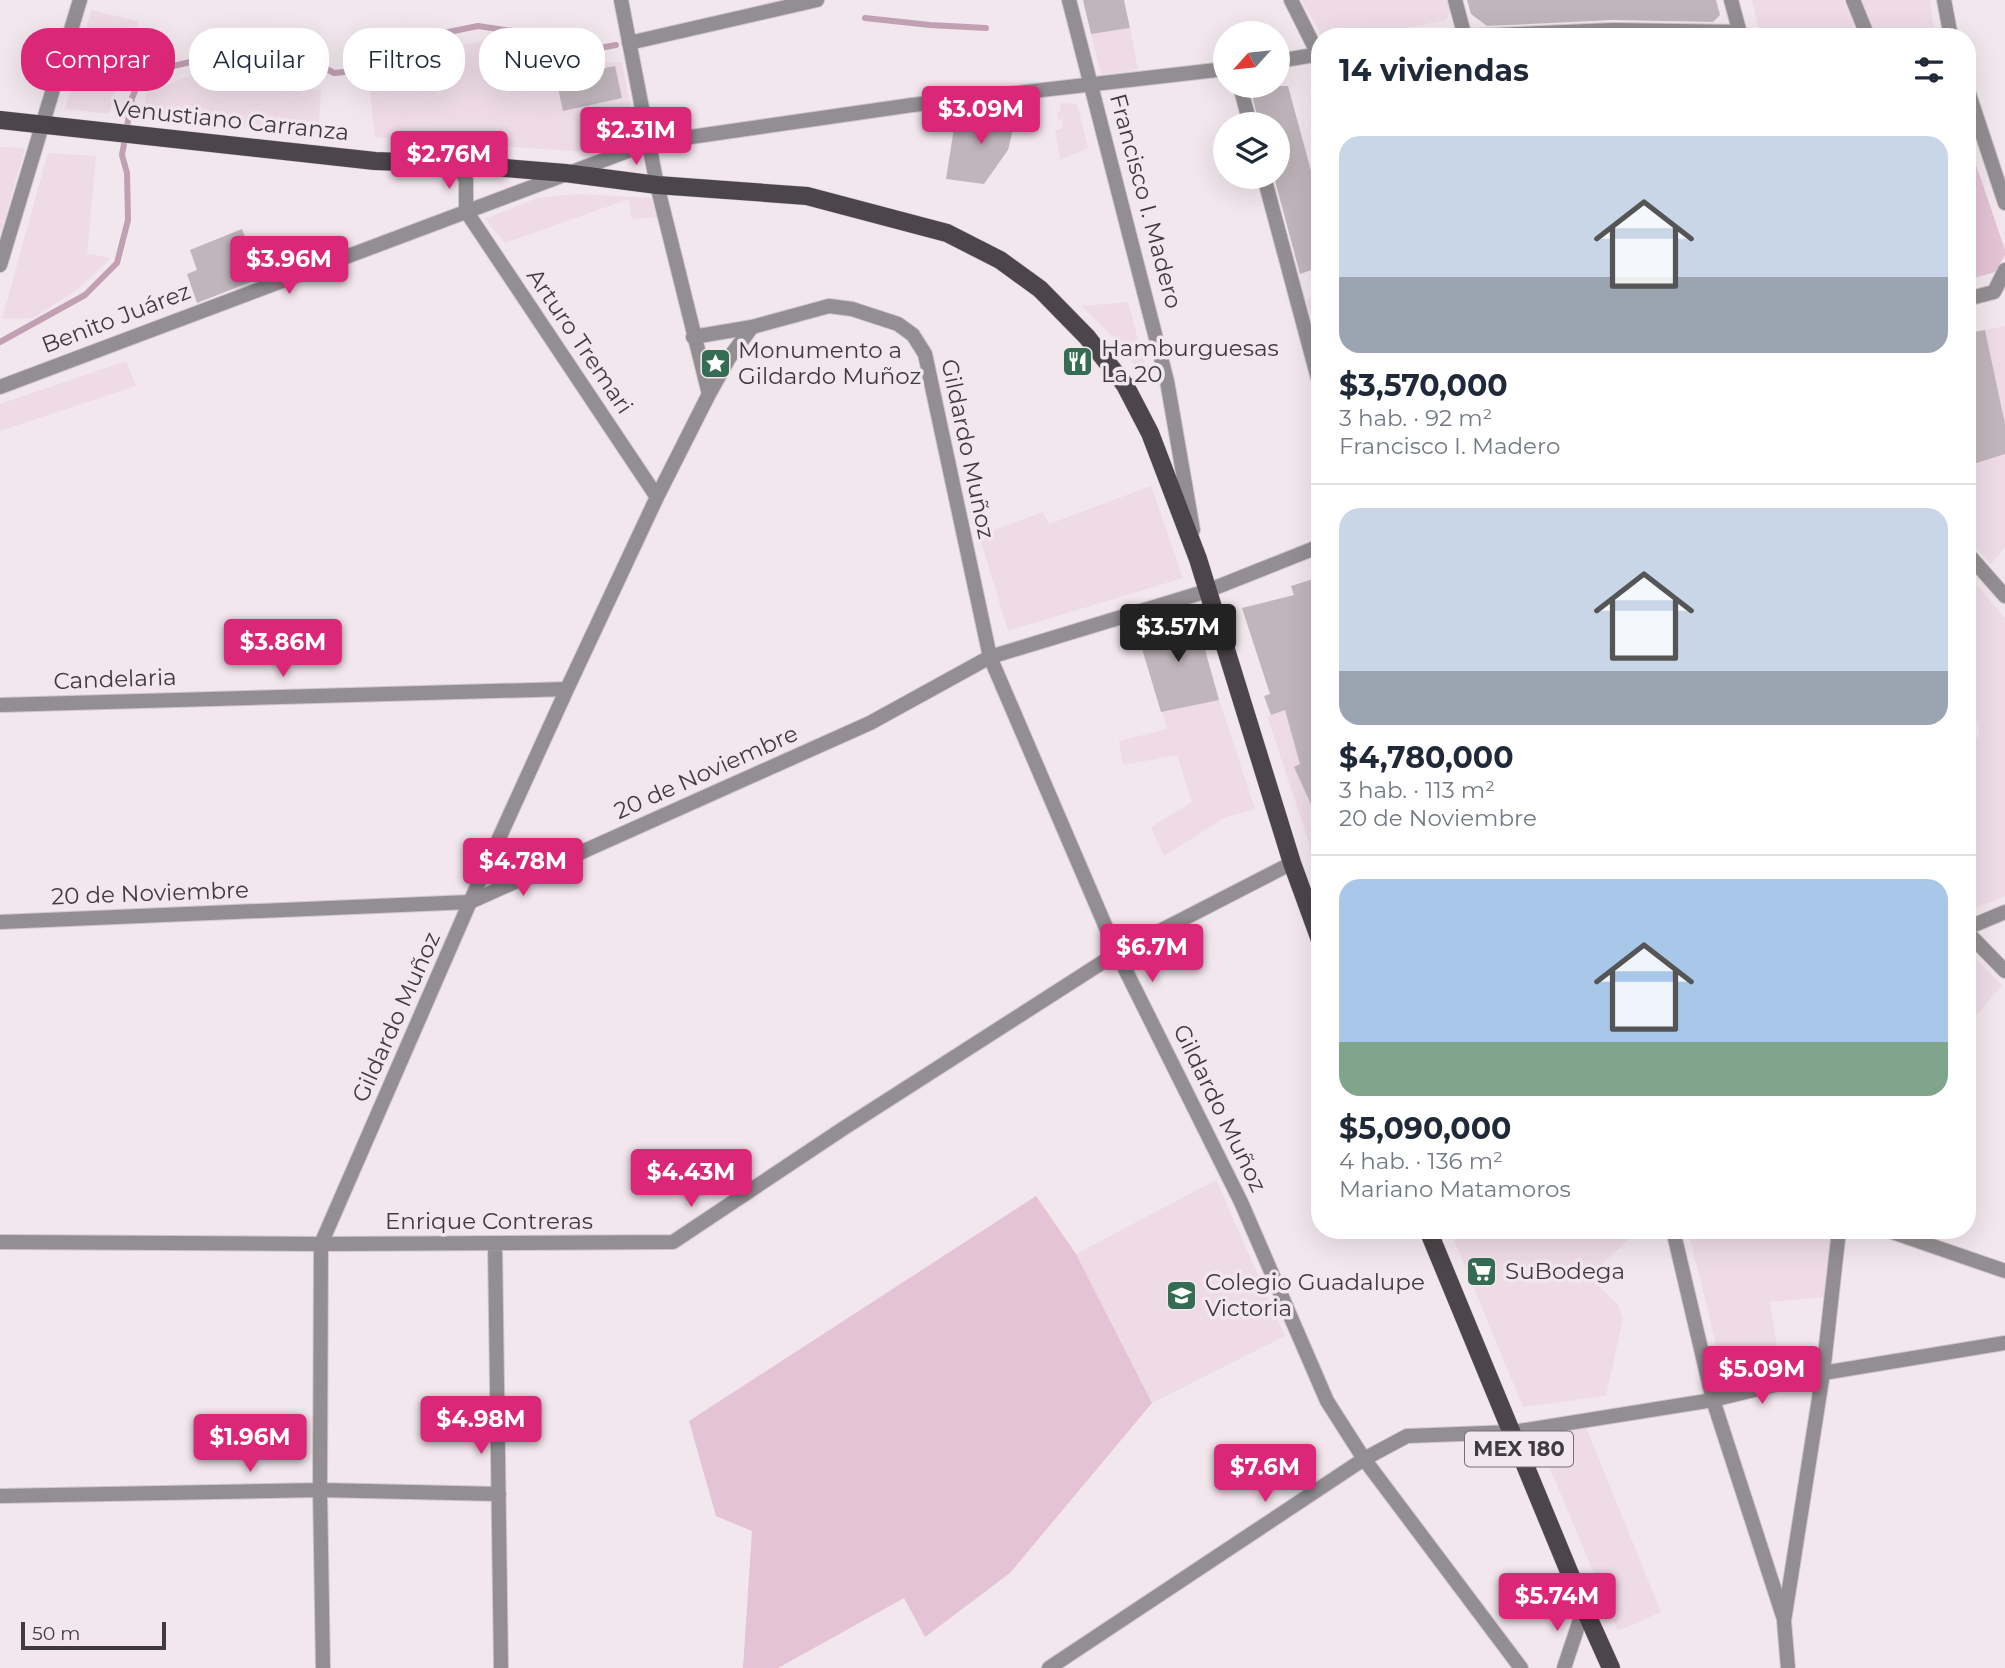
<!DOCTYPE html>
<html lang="es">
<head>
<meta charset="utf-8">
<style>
  :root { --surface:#fff; --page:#f2f2f3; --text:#1f2937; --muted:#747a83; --line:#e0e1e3; --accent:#db2777 }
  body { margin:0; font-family:Montserrat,sans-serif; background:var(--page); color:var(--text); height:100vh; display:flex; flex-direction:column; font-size:26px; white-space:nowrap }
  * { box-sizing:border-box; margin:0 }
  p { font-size:23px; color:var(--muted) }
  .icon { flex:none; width:38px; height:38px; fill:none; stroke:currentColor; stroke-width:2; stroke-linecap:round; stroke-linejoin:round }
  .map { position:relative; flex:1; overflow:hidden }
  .side { position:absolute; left:1311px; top:28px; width:665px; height:1211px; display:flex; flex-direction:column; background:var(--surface); border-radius:28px; box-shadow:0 7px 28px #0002 }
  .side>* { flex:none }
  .banner { position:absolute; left:21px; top:28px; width:665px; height:63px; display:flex; gap:14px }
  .needle { width:46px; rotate:243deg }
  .fabs { position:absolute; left:1213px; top:21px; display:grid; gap:14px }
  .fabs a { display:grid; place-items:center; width:77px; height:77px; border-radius:50%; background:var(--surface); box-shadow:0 7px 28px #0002; font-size:35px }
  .scale { position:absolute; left:21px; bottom:18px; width:145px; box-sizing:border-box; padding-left:7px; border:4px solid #403b3e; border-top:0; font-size:19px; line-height:24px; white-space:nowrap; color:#403b3e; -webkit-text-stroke:5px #f2e7ed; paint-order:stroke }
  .price { position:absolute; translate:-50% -60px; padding:0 16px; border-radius:7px; background:var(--accent); color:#fff; font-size:23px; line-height:46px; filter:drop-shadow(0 2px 4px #0008) }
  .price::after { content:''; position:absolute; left:50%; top:42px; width:21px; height:16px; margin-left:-10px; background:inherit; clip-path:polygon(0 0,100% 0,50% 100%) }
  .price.on { background:#222; color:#fff }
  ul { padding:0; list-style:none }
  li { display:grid; align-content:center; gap:14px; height:371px; padding:0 28px }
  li+li { border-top:2px solid var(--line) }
  li span { display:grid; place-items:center; height:217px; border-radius:21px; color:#555 }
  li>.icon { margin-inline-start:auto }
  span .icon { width:126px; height:126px; fill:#fffc; stroke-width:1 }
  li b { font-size:30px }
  h2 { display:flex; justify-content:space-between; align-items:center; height:84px; padding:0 28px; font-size:30px }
  .tag { padding:0 24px; border-radius:28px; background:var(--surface); box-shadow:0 7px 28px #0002; font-size:24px; line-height:63px }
  .tag.on { background:var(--accent); color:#fff }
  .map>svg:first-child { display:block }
  .built { fill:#eedbe6 }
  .green { fill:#e3c3d5 }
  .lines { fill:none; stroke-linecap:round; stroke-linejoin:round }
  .stream { stroke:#c1a0b3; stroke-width:6 }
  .building { fill:#c0b5bb }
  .pedestrian-casing { stroke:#cec5ca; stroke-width:16 }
  .minor-casing { stroke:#cec5ca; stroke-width:16 }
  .tertiary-casing { stroke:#cec5ca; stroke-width:16 }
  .primary-casing { stroke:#cec5ca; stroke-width:19 }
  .pedestrian { stroke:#938e91; stroke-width:14 }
  .minor { stroke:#938e91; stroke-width:14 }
  .tertiary { stroke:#938e91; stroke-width:14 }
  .primary { stroke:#4c4549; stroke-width:18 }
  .labels { text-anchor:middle; stroke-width:7; stroke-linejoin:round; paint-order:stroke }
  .shield { fill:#f2e7ed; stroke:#756f72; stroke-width:2 }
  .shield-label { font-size:21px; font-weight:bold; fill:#403b3e }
  .street-label { font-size:23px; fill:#403b3e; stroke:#f2e7ed }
  .poi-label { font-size:23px; fill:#403b3e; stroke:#f2e7ed; text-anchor:start }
</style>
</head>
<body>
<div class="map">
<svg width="2005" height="1668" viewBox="0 0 2005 1668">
  <rect width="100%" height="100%" fill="#f2e7ed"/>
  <path class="built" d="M1301 0H1447L1450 12 1446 20 1421 25 1359 37H1323Z
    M1752 0H1843L1860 37H1761Z
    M1859 0H1930L1935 37H1875Z
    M91 10 137 21 140 57 123 66 109 114 65 109Z
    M1130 28 1138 70 1101 75 1091 34Z
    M488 40 569 65 622 62 635 132 627 143 585 152 375 137 368 71 424 53Z
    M235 68 321 91 318 134 143 118 146 94 184 78Z
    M1074 103 1078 107 1088 148 1060 160 1055 130 1062 128 1063 123V119L1058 120 1057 112 1061 111 1060 104Z
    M0 147 25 148 0 236Z
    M48 153 96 156 87 254 111 258 78 289 33 318 2 319Z
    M577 194 651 198 657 217 632 219 629 199 505 243 485 219 537 198Z
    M1319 295H1320L1319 349 1307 300Z
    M1128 302 1147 373 1141 375 1115 339 1082 306Z
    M2005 326V424L1985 330Z
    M126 361 136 386 0 431V404Z
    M2005 454V547L1991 564 1967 538V466Z
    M1151 486 1183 578 1008 631 979 535 1043 512 1049 524Z
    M1967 574 2005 618V896L1967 911V746L1979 736V721H1967Z
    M1195 614 1219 700 1255 809 1226 817 1164 856 1151 827 1192 802 1177 755 1123 765 1119 741 1167 729 1137 632Z
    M1319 699V873L1267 716Z
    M1967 950 2002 985 1970 1023 1967 1021Z
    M1216 1180 1285 1336 1152 1403 1076 1254Z
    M1450 1230H1642L1638 1231 1606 1260 1590 1277 1619 1306 1623 1319 1606 1396 1523 1407Z
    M1688 1230 1832 1232 1826 1297 1770 1302 1782 1377 1726 1385Z
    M1586 1427 1661 1612 1618 1631 1536 1435Z"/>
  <path class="green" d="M1967 138 2005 250V255L1995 272 1967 280Z
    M1036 1196 1076 1254 1152 1403 1010 1573 925 1637 904 1598 778 1668H743L752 1531 716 1516 689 1421Z"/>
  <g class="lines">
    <path class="stream" d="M865 18 930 25 986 28
      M0 342 85 295 117 263 128 220 127 173 122 155 132 98 138 84 173 66 230 53 312 61 334 73 355 71 395 43 478 26 519 32 573 53 616 45"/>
  </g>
  <path class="building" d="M1083 0H1124L1130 28 1091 34Z
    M1467 0H1716L1720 15 1713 22 1613 20 1487 26 1471 14Z
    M615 66 622 98 563 111 556 78Z
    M1250 86H1288L1320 204V267L1300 274 1274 177H1278V124H1259Z
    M1018 108 1008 150 984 184 946 179 954 128 974 126V113Z
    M242 229 250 250 268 243 272 253 293 246 299 263 197 303 187 274 197 270 190 250Z
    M1985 330 2005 424V454L1967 466V333Z
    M1320 577V824L1294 767 1300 764 1285 710 1271 715 1264 696 1270 694 1242 608 1294 595 1291 586Z
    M1195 614 1219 700 1161 712 1137 632Z"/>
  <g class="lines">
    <defs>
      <path id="pedestrian" d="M1967 88 2005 203
        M1967 299 1994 292 2005 270"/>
      <path id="minor" d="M621 0 657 185 709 394
        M1069 0 1167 381 1193 530
        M1291 0 1318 54
        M1455 0 1465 37
        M1853 0 1868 37
        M1944 0 1951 37
        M629 43 817 0
        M1240 86 1250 124
        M1264 177 1320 386
        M466 211 657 497
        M0 265 80 0
        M693 337 752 327
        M0 705 567 689
        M0 922 470 902 870 723 990 657 1207 591 1320 546
        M1967 932 2005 971
        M1673 1230 1713 1400 1783 1616
        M1886 1230 2005 1271
        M0 1242 321 1244 673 1242 844 1128 1117 953 1292 863
        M495 1244 501 1668
        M0 1496 320 1490 499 1494
        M323 1668 320 1490 321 1244 470 902 567 689 657 497 709 394 729 358 752 327 829 306 852 309 898 324 913 335 925 354 990 657 1117 953 1241 1202 1327 1401 1364 1459 1521 1668
        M1049 1668 1364 1459 1407 1436 1513 1432 1713 1400 1823 1373 2005 1343
        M1788 1668 1784 1621 1823 1373 1839 1230"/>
      <path id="tertiary" d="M1731 0 1741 37
        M1446 37 1613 30 1740 32
        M1278 61 1320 54
        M458 164 466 180V211
        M0 387 649 143 912 105 1225 69
        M1967 553 2005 596
        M1967 928 2005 912
        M1564 1668 1584 1608"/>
      <path id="primary" d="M0 120 375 161 458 164 565 173 657 185 807 196 947 233 1000 260 1040 289 1087 337 1125 385 1150 433 1198 559 1292 863 1320 940
        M1428 1230 1584 1608 1611 1668"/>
    </defs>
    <use href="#pedestrian" class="pedestrian-casing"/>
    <use href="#minor" class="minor-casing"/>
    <use href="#tertiary" class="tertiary-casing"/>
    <use href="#primary" class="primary-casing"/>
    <use href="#pedestrian" class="pedestrian"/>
    <use href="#minor" class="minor"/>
    <use href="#tertiary" class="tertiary"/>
    <use href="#primary" class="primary"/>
  </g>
  <defs>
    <symbol id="restaurant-square" viewBox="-11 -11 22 22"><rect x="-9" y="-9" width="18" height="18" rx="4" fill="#356d54" stroke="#f2e7ed"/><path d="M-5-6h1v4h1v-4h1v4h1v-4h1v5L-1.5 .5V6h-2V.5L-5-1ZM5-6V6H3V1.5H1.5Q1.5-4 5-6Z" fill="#fff"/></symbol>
    <symbol id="sight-square" viewBox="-11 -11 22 22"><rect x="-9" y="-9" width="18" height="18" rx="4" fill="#356d54" stroke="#f2e7ed"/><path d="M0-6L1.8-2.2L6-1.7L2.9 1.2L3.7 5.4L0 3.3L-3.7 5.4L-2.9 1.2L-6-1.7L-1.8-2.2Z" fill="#fff"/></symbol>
    <symbol id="supermarket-square" viewBox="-11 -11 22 22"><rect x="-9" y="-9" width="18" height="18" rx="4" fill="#356d54" stroke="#f2e7ed"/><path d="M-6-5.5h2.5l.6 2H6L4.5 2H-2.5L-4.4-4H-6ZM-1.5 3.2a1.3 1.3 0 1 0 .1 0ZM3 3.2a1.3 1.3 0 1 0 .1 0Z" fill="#fff"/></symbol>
    <symbol id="school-square" viewBox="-11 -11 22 22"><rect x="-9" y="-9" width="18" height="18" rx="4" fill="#356d54" stroke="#f2e7ed"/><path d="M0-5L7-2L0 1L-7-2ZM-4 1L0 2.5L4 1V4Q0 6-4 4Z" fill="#fff"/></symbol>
  </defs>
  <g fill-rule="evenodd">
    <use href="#restaurant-square" x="1060" y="344" width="35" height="35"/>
    <use href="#sight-square" x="698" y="346" width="35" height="35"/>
    <use href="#supermarket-square" x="1464" y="1254" width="35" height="35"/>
    <use href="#school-square" x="1164" y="1278" width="35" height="35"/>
  </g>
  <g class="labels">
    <rect class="shield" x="1465" y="1431.5" width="108" height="35" rx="5"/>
    <g class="shield-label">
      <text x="1519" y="1456">MEX 180</text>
    </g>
    <g class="street-label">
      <text transform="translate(231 120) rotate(6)" y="8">Venustiano Carranza</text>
      <text transform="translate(1146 201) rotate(75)" y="8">Francisco I. Madero</text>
      <text transform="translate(116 318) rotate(-21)" y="8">Benito Juárez</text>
      <text transform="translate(580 341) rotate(56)" y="8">Arturo Tremari</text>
      <text transform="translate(968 449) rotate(78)" y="8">Gildardo Muñoz</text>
      <text transform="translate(115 679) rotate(-2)" y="8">Candelaria</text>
      <text transform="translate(706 772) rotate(-24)" y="8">20 de Noviembre</text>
      <text transform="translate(150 893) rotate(-2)" y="8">20 de Noviembre</text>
      <text transform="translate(396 1017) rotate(-66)" y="8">Gildardo Muñoz</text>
      <text transform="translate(1220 1108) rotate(64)" y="8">Gildardo Muñoz</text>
      <text x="489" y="1229">Enrique Contreras</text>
    </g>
    <g class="poi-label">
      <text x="1101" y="356">Hamburguesas<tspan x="1101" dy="26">La 20</tspan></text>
      <text x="738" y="358">Monumento a<tspan x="738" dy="26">Gildardo Muñoz</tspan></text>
      <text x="1505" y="1279">SuBodega</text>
      <text x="1205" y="1290">Colegio Guadalupe<tspan x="1205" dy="26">Victoria</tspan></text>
    </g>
  </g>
</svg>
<div class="fabs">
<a><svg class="needle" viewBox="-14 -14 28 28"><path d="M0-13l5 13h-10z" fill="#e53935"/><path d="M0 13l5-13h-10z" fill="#747a83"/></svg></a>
<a><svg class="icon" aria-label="layers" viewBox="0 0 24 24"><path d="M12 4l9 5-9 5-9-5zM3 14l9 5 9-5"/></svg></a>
</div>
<div class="scale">50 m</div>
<b class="price" style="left:981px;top:146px">$3.09M</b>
<b class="price" style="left:636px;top:167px">$2.31M</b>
<b class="price" style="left:449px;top:191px">$2.76M</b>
<b class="price" style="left:289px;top:296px">$3.96M</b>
<b class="price on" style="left:1178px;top:664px">$3.57M</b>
<b class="price" style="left:283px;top:679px">$3.86M</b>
<b class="price" style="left:523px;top:898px">$4.78M</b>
<b class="price" style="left:1152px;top:984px">$6.7M</b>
<b class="price" style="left:691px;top:1209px">$4.43M</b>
<b class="price" style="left:1762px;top:1406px">$5.09M</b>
<b class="price" style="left:481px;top:1456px">$4.98M</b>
<b class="price" style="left:250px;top:1474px">$1.96M</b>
<b class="price" style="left:1265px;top:1504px">$7.6M</b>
<b class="price" style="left:1557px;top:1633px">$5.74M</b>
<div class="banner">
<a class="tag on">Comprar</a>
<a class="tag">Alquilar</a>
<a class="tag">Filtros</a>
<a class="tag">Nuevo</a>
</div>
<section class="side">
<h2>14 viviendas<svg class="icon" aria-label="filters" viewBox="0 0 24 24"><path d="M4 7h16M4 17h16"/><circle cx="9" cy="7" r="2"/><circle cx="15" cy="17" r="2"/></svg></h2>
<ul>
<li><span style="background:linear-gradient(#c9d6e8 65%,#9aa5b1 0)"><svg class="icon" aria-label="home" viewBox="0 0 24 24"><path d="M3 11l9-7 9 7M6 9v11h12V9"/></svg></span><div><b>$3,570,000</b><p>3 hab. · 92 m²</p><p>Francisco I. Madero</p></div></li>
<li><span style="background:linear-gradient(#c9d6e8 75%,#9aa5b1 0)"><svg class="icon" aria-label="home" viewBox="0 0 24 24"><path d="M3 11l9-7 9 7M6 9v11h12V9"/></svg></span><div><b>$4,780,000</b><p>3 hab. · 113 m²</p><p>20 de Noviembre</p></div></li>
<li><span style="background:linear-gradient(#a9c7e8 75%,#7fa58c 0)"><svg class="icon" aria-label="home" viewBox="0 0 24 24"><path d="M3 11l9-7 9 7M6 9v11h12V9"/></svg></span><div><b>$5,090,000</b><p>4 hab. · 136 m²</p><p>Mariano Matamoros</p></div></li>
</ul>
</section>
</div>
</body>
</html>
